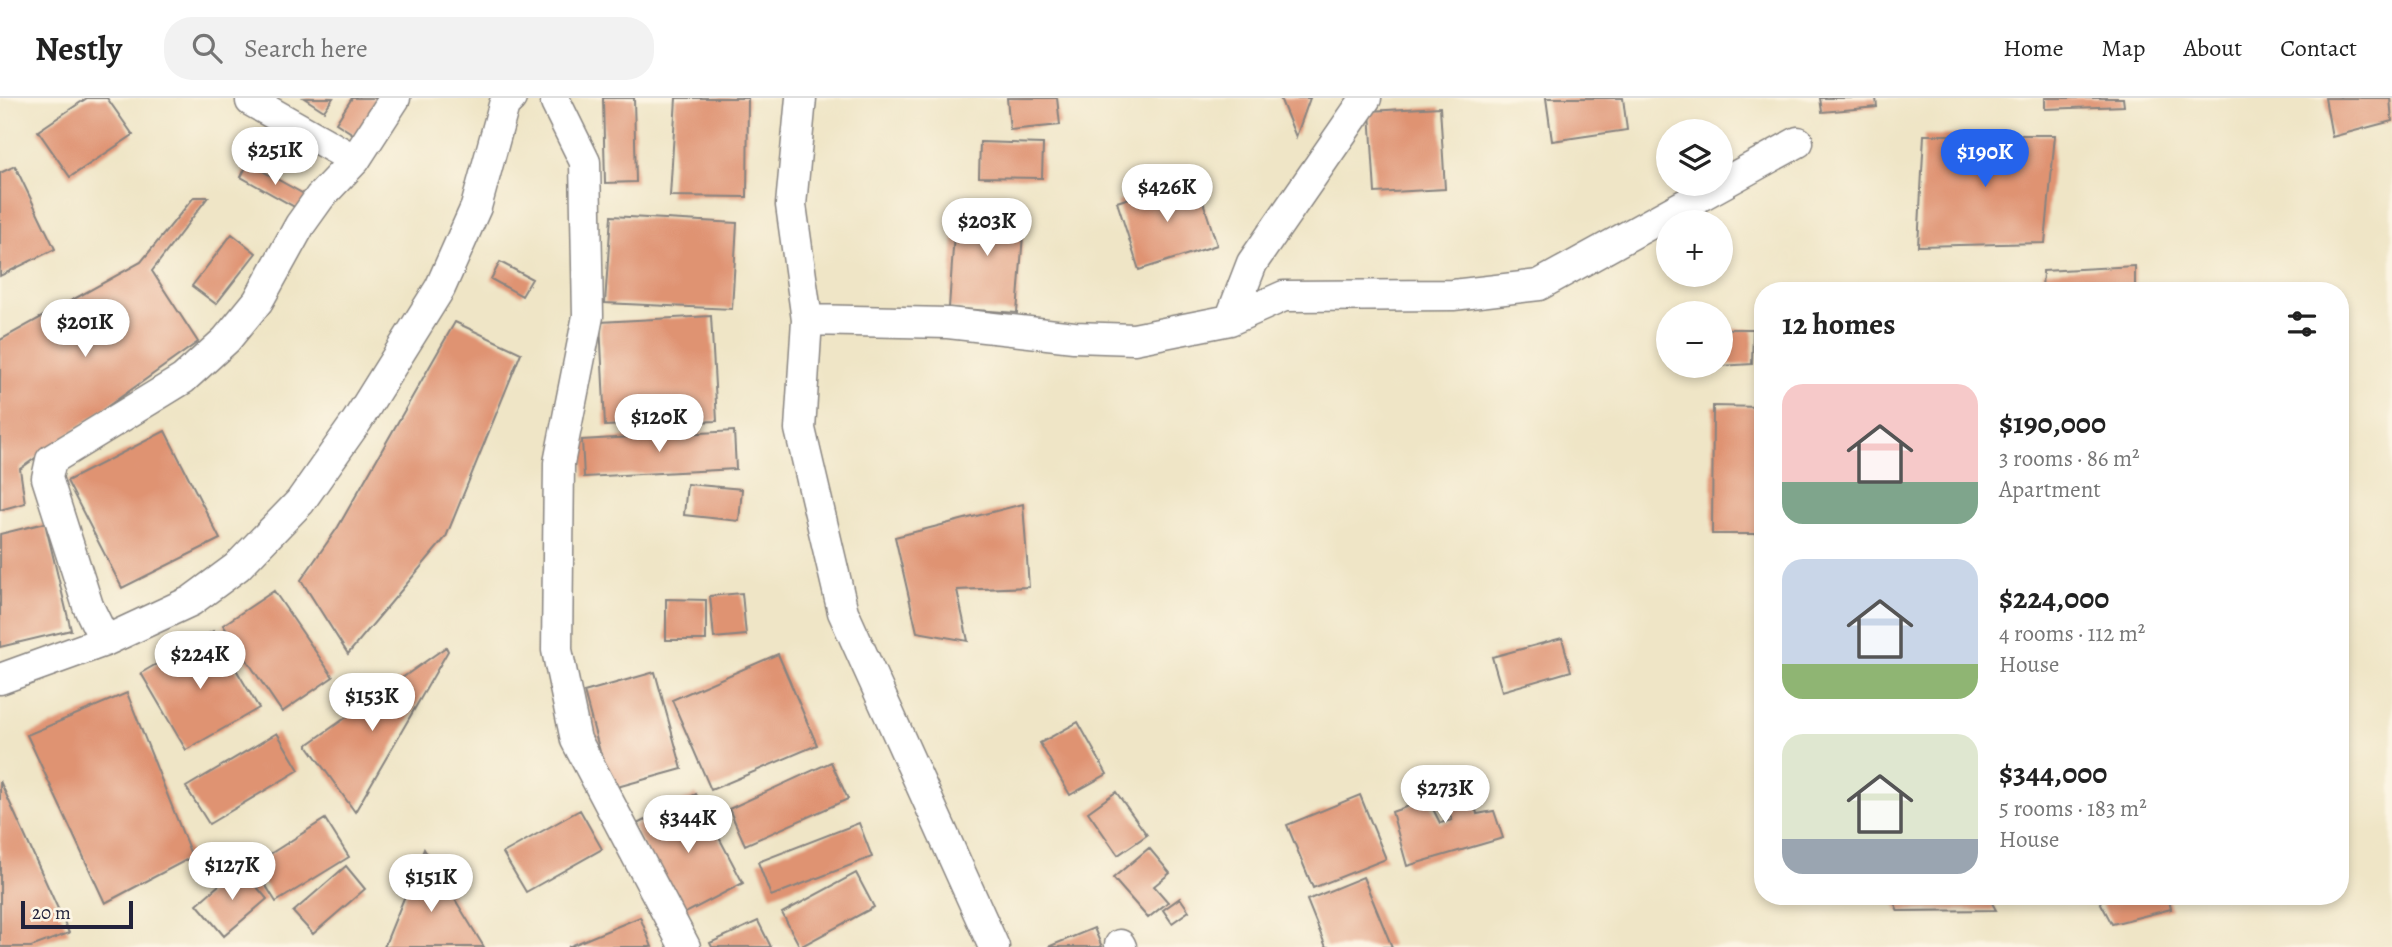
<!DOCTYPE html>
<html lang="en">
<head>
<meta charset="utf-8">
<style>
  :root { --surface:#fff; --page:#f2f2f2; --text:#222; --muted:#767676; --line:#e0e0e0; --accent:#2563eb }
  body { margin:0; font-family:Alegreya,serif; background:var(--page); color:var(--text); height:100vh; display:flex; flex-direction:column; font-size:26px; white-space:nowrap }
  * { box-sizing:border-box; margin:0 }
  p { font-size:23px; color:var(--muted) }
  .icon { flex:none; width:38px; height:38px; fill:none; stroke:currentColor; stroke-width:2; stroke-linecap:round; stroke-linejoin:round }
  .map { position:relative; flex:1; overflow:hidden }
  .panel { position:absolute; left:1754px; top:184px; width:595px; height:623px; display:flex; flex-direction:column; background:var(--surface); border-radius:28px; box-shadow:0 4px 10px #0003 }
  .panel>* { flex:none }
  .fabs { position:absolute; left:1656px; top:21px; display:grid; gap:14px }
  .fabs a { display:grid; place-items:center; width:77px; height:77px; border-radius:50%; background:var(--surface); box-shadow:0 4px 10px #0003; font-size:35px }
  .scale { position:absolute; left:21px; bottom:18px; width:112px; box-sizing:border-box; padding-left:7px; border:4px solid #22223b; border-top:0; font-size:19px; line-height:24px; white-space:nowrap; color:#22223b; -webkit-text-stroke:5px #fcf5e5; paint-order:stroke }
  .price { position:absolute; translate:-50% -60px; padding:0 16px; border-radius:24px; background:#fff; color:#222; font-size:23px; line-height:46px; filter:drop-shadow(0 2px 4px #0008) }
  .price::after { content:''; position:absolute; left:50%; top:42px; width:21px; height:16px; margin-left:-10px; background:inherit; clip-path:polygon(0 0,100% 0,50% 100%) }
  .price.current { background:var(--accent); color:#fff }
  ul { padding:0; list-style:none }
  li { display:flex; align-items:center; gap:21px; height:175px; padding:0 28px }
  li span { display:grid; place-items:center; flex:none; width:196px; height:140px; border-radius:21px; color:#555 }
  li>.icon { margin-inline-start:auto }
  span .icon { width:84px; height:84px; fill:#fffc; stroke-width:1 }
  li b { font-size:30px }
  h2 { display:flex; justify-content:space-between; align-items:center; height:84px; padding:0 28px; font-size:30px }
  header { display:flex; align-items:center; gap:42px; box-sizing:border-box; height:98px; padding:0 35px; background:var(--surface); border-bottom:2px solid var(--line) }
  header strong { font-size:33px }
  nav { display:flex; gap:38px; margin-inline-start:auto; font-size:24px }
  .search { width:490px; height:63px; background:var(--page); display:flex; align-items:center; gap:18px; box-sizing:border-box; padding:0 24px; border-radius:28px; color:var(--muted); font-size:26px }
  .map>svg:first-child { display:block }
  .building { fill:#df9372 }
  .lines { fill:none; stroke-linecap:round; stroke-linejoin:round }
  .street-casing { stroke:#888480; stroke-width:33 }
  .street { stroke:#fff; stroke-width:30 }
</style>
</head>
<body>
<header>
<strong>Nestly</strong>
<div class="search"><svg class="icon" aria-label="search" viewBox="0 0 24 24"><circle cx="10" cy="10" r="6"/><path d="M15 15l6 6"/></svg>Search here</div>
<nav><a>Home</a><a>Map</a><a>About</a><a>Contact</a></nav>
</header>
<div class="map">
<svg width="2392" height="849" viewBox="0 0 2392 849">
  <rect width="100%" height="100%" fill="#fcf5e5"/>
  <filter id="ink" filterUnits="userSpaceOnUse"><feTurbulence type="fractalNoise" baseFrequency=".0143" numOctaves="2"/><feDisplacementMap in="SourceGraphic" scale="14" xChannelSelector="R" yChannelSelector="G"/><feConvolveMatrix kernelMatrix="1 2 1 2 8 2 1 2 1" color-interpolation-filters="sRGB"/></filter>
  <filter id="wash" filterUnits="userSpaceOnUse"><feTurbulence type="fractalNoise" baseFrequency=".00686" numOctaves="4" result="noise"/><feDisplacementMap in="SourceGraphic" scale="28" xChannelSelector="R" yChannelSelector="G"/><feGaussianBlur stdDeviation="1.57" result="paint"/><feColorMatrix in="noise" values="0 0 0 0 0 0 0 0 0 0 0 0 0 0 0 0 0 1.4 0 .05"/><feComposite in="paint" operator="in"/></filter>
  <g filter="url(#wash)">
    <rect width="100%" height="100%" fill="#efe5c6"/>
    <g id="blocks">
      <path class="building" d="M87 0H107L133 37 70 79 38 33Z
        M304 0H333L324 13Z
        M352 0H382L358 39 336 25Z
        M603 0H634L636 84 605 85Z
        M676 0H748L747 99 670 98Z
        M1007 0H1057L1060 27 1010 32Z
        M1280 0H1310L1296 39Z
        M1546 0H1623L1627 32 1552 43Z
        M1820 0H1876L1877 9 1822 14Z
        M2045 0H2123L2124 8 2045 11Z
        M2325 0H2390L2392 23 2332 39Z
        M1440 9 1445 91 1375 95 1370 13Z
        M1924 37H2055L2045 145 1918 148Z
        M980 44 1043 46 1042 80 979 79Z
        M248 65 309 99 302 113 241 79Z
        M15 68 55 151 0 178V75Z
        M1195 79 1217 147 1139 172 1117 104Z
        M194 99H208L152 173 198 244 20 371 25 405 0 412V242L141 164Z
        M956 105 1025 110 1017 215 949 210Z
        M611 118 737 125 732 211 605 205Z
        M232 136 256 155 216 206 192 188Z
        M500 164 532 181 522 198 491 181Z
        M2135 168V192H2042L2043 173Z
        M711 218 717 323 605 328 600 224Z
        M455 224 521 255 446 439 348 556 301 482 338 429Z
        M1720 231H1753L1752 266 1720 268Z
        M1713 308 1762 309V436H1712Z
        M165 333 220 441 122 490 67 383Z
        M734 333 736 371 584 379 582 342Z
        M687 386 742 391 739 423 684 417Z
        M1023 406 1029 489 957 492 968 543 917 534 895 439Z
        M45 425 71 532 0 549V436Z
        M274 493 333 579 282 614 223 527Z
        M742 495 746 537 714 540 710 498Z
        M666 501 706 502V542H666Z
        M213 533 259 610 186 652 141 575Z
        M1562 540 1571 573 1502 593 1492 559Z
        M446 549 448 553 355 714 307 647Z
        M778 556 817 647 711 692 672 602Z
        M655 574 682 671 610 691 584 594Z
        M127 595 192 759 105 805 27 637Z
        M1078 624 1107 676 1070 697 1040 645Z
        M277 635 299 672 209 726 186 689Z
        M831 664 848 701 745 747 729 711Z
        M1468 678 1477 716 1494 713 1503 740 1407 768 1392 714 1428 701 1440 725 1452 722 1439 688Z
        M0 683 69 835 31 849H0Z
        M1116 694 1147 737 1118 757 1088 714Z
        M696 696 743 785 680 818 633 728Z
        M1360 697 1386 761 1313 790 1287 727Z
        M580 712 602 751 526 794 503 755Z
        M325 721 349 759 276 804 253 767Z
        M859 725 872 759 771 798 758 764Z
        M1149 750 1170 775 1154 788 1168 804 1148 820 1113 780Z
        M424 751 484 849H384Z
        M346 768 365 791 313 836 293 814Z
        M240 769 267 801 224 838 197 806Z
        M856 775 874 809 800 849 782 815Z
        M1363 779 1392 849H1326L1307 802Z
        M1891 798H1988L1996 812 1898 813Z
        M2107 798H2168L2171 811 2112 826 2098 800Z
        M1180 800 1189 813 1172 825 1163 812Z
        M640 819 652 849H568Z
        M758 823 771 849H712L710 845Z
        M1094 830 1102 849H1048Z"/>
    </g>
  </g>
  <g filter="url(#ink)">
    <use href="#blocks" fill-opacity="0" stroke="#888480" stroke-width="2"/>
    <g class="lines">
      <defs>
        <path id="street" d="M801 0 791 107 807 222 800 331 843 514 994 849
          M251 3 355 62
          M556 5 585 64 588 218 559 365 557 552 576 642 685 849
          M807 222 948 225 1074 239 1134 241 1230 222 1284 198 1453 197 1539 187 1798 44
          M1230 222 1252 165 1366 0
          M105 543 88 508 47 380 51 362 183 281 226 242 258 203 300 127 320 99 355 62 395 0
          M0 581 105 543 191 503 237 469 300 404 357 323 440 190 476 109 504 7 511 0
          M1120 847 1121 849"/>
      </defs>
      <use href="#street" class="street-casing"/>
      <use href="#street" class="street"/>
    </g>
  </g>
</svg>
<div class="fabs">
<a><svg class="icon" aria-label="layers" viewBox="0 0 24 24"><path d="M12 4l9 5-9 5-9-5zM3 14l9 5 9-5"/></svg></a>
<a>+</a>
<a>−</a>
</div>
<div class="scale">20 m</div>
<b class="price" style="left:275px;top:89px">$251K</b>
<b class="price current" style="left:1985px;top:91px">$190K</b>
<b class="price" style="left:1167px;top:126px">$426K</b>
<b class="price" style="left:987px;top:160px">$203K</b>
<b class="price" style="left:85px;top:261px">$201K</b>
<b class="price" style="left:659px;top:356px">$120K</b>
<b class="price" style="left:200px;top:593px">$224K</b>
<b class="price" style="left:372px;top:635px">$153K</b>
<b class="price" style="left:1445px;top:727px">$273K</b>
<b class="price" style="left:688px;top:757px">$344K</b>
<b class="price" style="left:232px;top:804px">$127K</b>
<b class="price" style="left:431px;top:816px">$151K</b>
<section class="panel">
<h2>12 homes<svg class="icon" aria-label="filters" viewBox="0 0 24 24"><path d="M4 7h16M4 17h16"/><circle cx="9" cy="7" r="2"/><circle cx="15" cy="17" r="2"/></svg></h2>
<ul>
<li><span style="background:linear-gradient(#f6c9c9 70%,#7fa58c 0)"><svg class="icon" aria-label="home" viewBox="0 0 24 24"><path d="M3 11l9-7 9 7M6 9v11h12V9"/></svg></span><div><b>$190,000</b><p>3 rooms · 86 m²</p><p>Apartment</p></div></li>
<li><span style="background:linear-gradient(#c9d6e8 75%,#8fb573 0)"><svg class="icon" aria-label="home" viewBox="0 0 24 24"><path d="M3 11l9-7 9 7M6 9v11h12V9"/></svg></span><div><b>$224,000</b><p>4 rooms · 112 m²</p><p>House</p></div></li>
<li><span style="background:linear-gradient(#dfe7d0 75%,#9aa5b1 0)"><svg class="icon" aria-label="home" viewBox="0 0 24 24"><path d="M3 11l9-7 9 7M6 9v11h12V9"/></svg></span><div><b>$344,000</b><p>5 rooms · 183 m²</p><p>House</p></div></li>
</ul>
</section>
</div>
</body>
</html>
